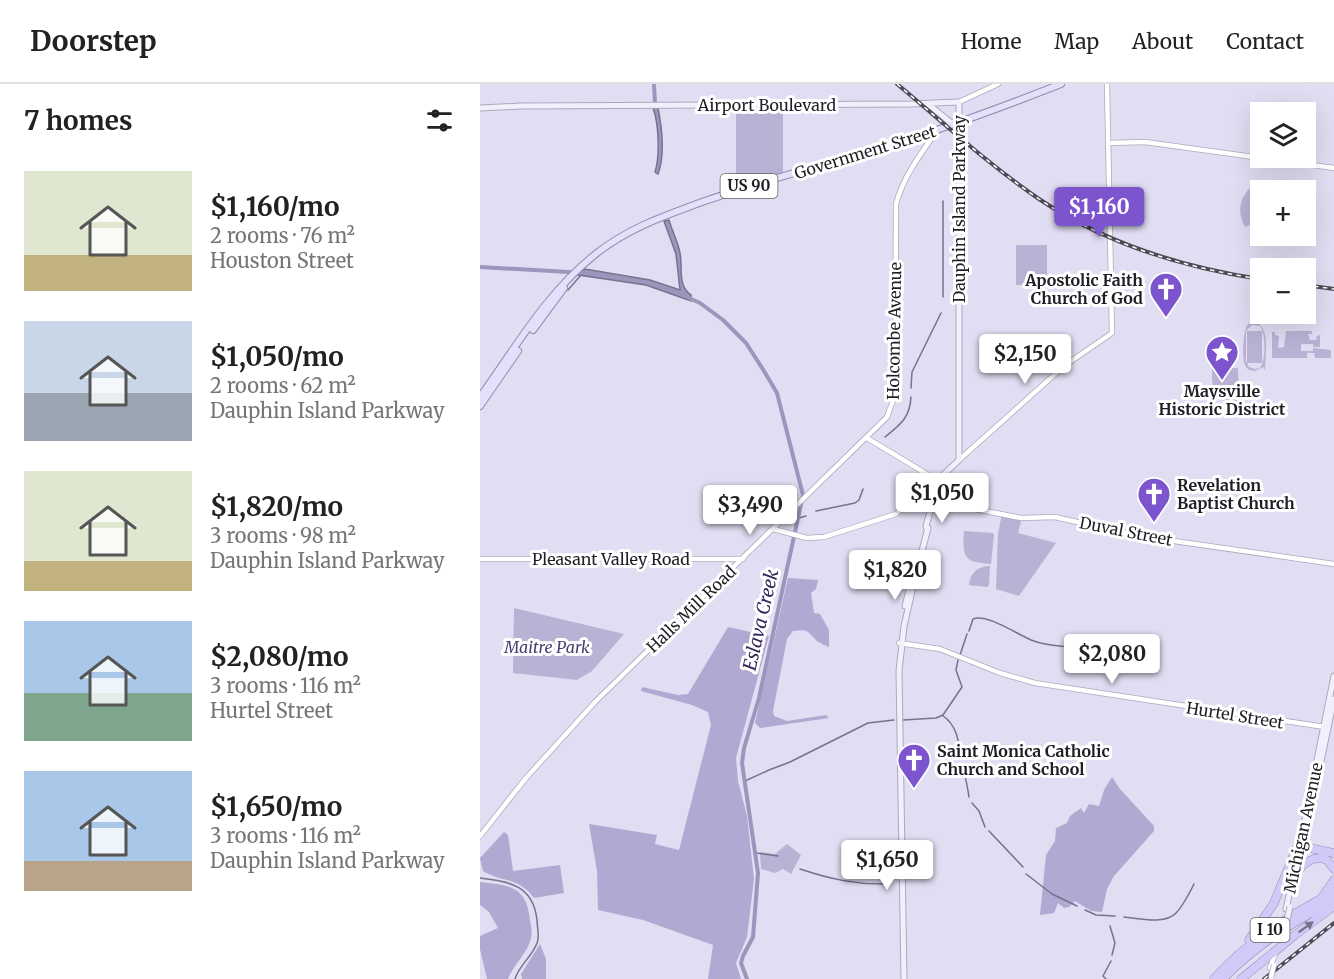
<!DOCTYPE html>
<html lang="en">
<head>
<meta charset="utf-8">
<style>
  :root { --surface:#fff; --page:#f6f6f6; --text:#222; --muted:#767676; --line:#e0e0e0; --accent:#7c54ce }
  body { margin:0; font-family:Merriweather,serif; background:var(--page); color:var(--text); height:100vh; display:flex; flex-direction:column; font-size:22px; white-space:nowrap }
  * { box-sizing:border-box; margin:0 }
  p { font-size:20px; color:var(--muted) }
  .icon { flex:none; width:33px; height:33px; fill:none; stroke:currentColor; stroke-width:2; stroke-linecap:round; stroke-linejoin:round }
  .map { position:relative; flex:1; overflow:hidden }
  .drawer { display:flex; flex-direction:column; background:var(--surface); width:480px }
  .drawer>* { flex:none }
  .buttons { position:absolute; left:770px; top:18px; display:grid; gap:12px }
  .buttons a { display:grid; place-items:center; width:66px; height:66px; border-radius:0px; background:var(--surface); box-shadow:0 6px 24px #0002; font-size:30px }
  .price { position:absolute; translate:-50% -51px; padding:0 14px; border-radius:6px; background:#fff; color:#222; font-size:20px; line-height:39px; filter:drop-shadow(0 2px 3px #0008) }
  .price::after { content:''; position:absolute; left:50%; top:36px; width:18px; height:14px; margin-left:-9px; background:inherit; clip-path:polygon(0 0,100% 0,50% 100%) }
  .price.on { background:var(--accent); color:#fff }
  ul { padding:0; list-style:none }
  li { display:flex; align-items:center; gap:18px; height:150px; padding:0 24px }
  li span { display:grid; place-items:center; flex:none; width:168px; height:120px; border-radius:0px; color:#555 }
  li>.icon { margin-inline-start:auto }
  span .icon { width:72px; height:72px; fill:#fffc; stroke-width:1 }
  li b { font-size:26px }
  h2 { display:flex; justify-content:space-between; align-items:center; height:72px; padding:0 24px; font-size:26px }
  header { display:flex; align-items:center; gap:36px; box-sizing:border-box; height:84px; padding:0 30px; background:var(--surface); border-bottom:2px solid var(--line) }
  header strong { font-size:28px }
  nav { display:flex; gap:33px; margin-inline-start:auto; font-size:21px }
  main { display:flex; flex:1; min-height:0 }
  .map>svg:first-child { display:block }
  .green { fill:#b9b2d5; fill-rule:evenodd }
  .forest { fill:#b2a9d2 }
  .water { fill:#9e95bd; stroke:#78718f; stroke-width:1.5 }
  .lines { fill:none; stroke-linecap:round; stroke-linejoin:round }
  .stream { stroke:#78718f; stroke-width:1.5 }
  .river { stroke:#9e95bd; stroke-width:4 }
  .tertiary-casing { stroke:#ada9bd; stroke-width:6 }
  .secondary-casing { stroke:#ada9bd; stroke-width:7 }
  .primary-casing { stroke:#948dae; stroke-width:8 }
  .motorway-casing { stroke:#948dae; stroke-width:9 }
  .tertiary { stroke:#fff; stroke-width:4.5 }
  .secondary { stroke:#f2effd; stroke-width:5 }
  .primary { stroke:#e5dffb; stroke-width:6 }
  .motorway { stroke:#d3c9f8; stroke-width:8 }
  .rail-casing { stroke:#4d4b56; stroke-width:4 }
  .rail { stroke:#fff; stroke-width:1.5; stroke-dasharray:4.5; stroke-linecap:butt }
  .tertiary-bridge-casing { stroke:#ada9bd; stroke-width:6; stroke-linecap:butt }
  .secondary-bridge-casing { stroke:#ada9bd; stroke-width:7; stroke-linecap:butt }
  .tertiary-bridge { stroke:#fff; stroke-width:4.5 }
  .secondary-bridge { stroke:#f2effd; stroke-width:5 }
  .oneway { fill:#79748e }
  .labels { text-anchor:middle; stroke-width:6; stroke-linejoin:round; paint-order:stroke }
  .shield { fill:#fff; stroke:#626266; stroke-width:1.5 }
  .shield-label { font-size:15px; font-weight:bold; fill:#1f1e25 }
  .street-label { font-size:16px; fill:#1f1e25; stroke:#fff }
  .poi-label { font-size:16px; font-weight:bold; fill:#1f1e25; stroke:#fff; text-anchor:start }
  .park-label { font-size:16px; font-style:italic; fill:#4a3b71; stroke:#fff }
  .water-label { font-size:18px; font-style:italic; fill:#342458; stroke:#fff }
</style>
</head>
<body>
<header>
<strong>Doorstep</strong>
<nav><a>Home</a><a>Map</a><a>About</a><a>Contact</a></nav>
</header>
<main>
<section class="drawer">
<h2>7 homes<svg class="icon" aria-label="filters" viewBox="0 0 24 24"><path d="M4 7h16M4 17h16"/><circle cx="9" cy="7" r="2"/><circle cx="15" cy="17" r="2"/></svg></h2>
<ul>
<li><span style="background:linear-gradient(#dfe7d0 70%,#c2b280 0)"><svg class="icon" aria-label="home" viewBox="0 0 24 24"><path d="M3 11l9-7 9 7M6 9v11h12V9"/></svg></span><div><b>$1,160/mo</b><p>2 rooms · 76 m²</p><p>Houston Street</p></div></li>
<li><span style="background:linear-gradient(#c9d6e8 60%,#9aa5b1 0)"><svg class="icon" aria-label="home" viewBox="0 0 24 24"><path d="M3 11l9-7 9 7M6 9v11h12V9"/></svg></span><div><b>$1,050/mo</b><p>2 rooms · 62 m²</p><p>Dauphin Island Parkway</p></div></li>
<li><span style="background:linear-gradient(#dfe7d0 75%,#c2b280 0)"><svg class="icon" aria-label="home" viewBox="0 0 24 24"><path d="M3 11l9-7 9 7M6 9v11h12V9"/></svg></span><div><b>$1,820/mo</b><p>3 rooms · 98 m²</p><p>Dauphin Island Parkway</p></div></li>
<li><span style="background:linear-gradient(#a9c7e8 60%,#7fa58c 0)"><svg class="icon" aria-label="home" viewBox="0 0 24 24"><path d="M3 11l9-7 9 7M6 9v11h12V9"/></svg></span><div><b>$2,080/mo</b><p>3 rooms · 116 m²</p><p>Hurtel Street</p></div></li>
<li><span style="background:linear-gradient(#a9c7e8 75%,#b9a48a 0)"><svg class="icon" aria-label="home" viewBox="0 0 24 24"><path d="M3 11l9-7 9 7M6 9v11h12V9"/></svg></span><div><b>$1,650/mo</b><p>3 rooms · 116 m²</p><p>Dauphin Island Parkway</p></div></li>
</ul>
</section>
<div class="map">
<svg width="854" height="895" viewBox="0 0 854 895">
  <rect width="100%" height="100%" fill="#e1ddf2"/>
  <path class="green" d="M303 21V92L272 101V95H256V22Z
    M779 99 795 102V106H780V150L772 148V140L765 143C757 129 759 114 771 103L777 108Z
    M536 161H567V201H536Z
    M776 238C791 245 785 272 785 286L783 283 775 287C771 286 769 287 766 283 761 276 763 246 768 240ZM772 241 780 242C786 251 786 275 780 284L775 285 769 283 766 277V247Z
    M767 247H782V279H767Z
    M806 247H832V250H828L830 256H836L837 252 840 251V263H833V260H821V267H833V264L851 266V274H835L834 269H827V274H792V248H795V251L799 252 798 264 804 263Z
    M758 284 759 321H749C733 308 732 306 732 285Z
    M522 430 542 434 538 449 576 459 539 512 516 505 518 449Z
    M484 447 513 449 514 451 511 480C484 478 482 474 484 447Z
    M510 482 509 501 507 503 489 501C490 489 498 482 510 482Z
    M34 524 144 550 112 587 97 596 33 589Z
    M307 760 321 771 311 790 303 785 295 789 281 785 280 768 295 770Z"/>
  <path class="forest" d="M308 494 338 496 336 505 331 509 334 529 340 530 349 546V563C345 561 338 559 335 555 327 546 327 545 313 547L307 555 293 627 294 632 307 637 346 631 349 634 280 644 275 639Z
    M248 543 289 552 256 674 258 697 267 732 274 795 267 853 256 879 261 895H228L233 861 163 836 118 826 117 787 109 740 177 751 175 760 199 766 231 641 228 628 212 621 161 607 162 603 198 611 208 610Z
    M632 693 640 705 674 742V747L634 792 627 805 622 828 611 827 595 817 589 823 584 824 578 819 574 829 560 831 566 771 575 757 576 744 587 739 590 732 601 724 604 729 609 720 619 722 624 706Z
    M24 748 28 751 33 787 80 781 84 809 54 814C38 792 22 799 3 787L0 774Z
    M0 798C25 801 45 801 49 830 50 838 53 847 51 854 48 869 33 881 28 895H7L0 865V852L18 844 9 828 0 821Z
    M60 860 66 875V895H42L41 890Z"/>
  <path class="water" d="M173 24H178C182 44 185 71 178 90L175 88C180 73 179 40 173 24Z
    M189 136C192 147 198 158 200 169 203 183 197 202 211 211V217L166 201 98 191 105 185 170 196 200 206 196 170 184 137Z"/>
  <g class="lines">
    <path class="stream" d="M463 117V213
      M88 206 101 191
      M431 304 432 288 461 229
      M405 353C420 341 430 334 431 313
      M336 427 375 419 379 416 383 405
      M319 434 326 432
      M489 547 493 535C506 529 537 550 551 556 563 561 576 562 589 563
      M480 571 487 550
      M462 631C478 642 479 658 480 675
      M423 636 456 634 463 631 482 603 476 586 478 576
      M481 680C486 691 487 701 489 713
      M265 697 289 686 310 678 388 639 414 636
      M492 719 499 727 505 743
      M509 747 543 783
      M276 769 298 772
      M320 785C350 795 377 801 409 800
      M546 790 572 810 597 822
      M0 794C30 798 53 801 57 836 57 843 60 853 57 859 52 873 39 881 35 895
      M605 826 616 831 635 832
      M644 833C658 834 685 841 696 829 703 822 709 810 714 800
      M630 842 635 859 632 871
      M626 895 623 892 631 877"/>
    <path class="river" d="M174 0 175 20
      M0 183 106 189
      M209 214 220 219 243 236 266 259 284 287 297 309 323 411 279 614 264 664 262 679 278 789 273 853 263 872 261 879 267 895"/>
    <defs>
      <path id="tertiary" d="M479 18 518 0
        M628 59 665 58 854 84
        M387 354 455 395 490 424 541 434 575 433 659 452 854 480
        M479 376 584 282 632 249 627 0
        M293 445 327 454 344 453 416 430 452 400 458 399
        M0 475H263
        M419 559 460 565 520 589 555 599 845 643
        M0 752 46 694 115 618 407 333 415 311 416 120C423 93 441 69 457 47
        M790 884 795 870"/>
      <path id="secondary" d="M448 20 470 38 477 39
        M0 24 41 22 430 20 479 18V376L462 392 458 399 446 442 447 445
        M425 522 430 502
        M830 730 854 615
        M822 750 854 592
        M822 765 827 745
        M806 825 820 762
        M424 895 419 587 424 542 436 490 448 444"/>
      <path id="primary" d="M53 246 84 204
        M0 313C36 263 67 208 117 169 149 144 184 132 222 118 274 100 327 85 379 70 448 51 515 26 581 0
        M0 322 38 267"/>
      <path id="motorway" d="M820 762 854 769
        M818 787C826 777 835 771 847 776L854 785
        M843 812 854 796
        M769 856 794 819 823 748
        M734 895C768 857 809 831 854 808
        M743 895C777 860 812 839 854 816
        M761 895 815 851 854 822"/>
    </defs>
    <use href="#tertiary" class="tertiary-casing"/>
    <use href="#secondary" class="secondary-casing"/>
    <use href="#primary" class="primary-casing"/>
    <use href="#motorway" class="motorway-casing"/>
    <use href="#tertiary" class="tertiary"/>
    <use href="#secondary" class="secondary"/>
    <use href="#primary" class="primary"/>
    <use href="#motorway" class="motorway"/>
    <defs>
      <path id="rail" d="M417 0C464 39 509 81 559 115 626 160 701 183 780 195
        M825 201 854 205
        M784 895 854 839"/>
    </defs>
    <use href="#rail" class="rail-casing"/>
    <use href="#rail" class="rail"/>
    <defs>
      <path id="tertiary-bridge" d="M791 893 794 881"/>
      <path id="secondary-bridge" d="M802 855 810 823"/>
    </defs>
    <use href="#tertiary-bridge" class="tertiary-bridge-casing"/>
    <use href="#secondary-bridge" class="secondary-bridge-casing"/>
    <use href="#tertiary-bridge" class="tertiary-bridge"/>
    <use href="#secondary-bridge" class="secondary-bridge"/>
  </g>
  <defs><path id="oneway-solid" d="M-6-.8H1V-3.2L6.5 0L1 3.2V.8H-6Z" transform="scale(1.5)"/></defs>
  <use class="oneway" href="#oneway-solid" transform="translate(826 843) rotate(-36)"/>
  <defs>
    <symbol id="church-pin" viewBox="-11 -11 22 30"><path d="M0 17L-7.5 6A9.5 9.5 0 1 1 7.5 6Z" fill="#7c54ce" stroke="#fff"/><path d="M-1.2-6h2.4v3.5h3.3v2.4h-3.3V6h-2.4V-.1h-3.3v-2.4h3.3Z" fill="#fff"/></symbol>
    <symbol id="sight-pin" viewBox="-11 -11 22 30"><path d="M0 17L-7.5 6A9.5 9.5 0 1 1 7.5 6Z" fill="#7c54ce" stroke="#fff"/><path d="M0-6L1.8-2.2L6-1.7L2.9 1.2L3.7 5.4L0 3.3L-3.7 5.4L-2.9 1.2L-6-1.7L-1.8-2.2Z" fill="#fff"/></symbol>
  </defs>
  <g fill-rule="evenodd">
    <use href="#church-pin" x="667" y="186" width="38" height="52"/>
    <use href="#sight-pin" x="723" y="249" width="38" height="52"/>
    <use href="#church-pin" x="655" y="391" width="38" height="52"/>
    <use href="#church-pin" x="415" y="657" width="38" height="52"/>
  </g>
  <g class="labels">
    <g class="shield">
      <rect x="240.5" y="90" width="57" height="24" rx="4.5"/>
      <rect x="770.5" y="834" width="39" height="24" rx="4.5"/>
    </g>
    <g class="shield-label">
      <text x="269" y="107">US 90</text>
      <text x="790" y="851">I 10</text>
    </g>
    <g class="street-label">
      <text x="287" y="27">Airport Boulevard</text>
      <text transform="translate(385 68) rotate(-17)" y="6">Government Street</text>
      <text transform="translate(479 125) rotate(-90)" y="6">Dauphin Island Parkway</text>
      <text transform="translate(414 247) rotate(-89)" y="6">Holcombe Avenue</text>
      <text transform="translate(646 447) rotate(11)" y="6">Duval Street</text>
      <text x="131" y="481">Pleasant Valley Road</text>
      <text transform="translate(211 525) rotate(-44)" y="6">Halls Mill Road</text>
      <text transform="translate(755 631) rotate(9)" y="6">Hurtel Street</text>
      <text transform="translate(823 744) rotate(-78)" y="6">Michigan Avenue</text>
    </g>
    <g class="poi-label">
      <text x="663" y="202" text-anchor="end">Apostolic Faith<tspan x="663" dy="18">Church of God</tspan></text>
      <text x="742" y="313" text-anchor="middle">Maysville<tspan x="742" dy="18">Historic District</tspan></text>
      <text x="697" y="407">Revelation<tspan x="697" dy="18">Baptist Church</tspan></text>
      <text x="457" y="673">Saint Monica Catholic<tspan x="457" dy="18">Church and School</tspan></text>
    </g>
    <g class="park-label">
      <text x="67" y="569">Maitre Park</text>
    </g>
    <g class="water-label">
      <text transform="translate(281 536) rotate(-77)" y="6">Eslava Creek</text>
    </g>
  </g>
</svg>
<div class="buttons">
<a><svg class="icon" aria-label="layers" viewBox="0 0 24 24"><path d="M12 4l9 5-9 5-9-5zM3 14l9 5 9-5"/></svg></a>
<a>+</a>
<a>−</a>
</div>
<b class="price on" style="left:619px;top:154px">$1,160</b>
<b class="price" style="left:545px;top:301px">$2,150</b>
<b class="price" style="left:462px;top:440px">$1,050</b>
<b class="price" style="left:270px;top:452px">$3,490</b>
<b class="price" style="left:415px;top:517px">$1,820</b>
<b class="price" style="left:632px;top:601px">$2,080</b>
<b class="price" style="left:407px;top:807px">$1,650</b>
</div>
</main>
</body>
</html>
